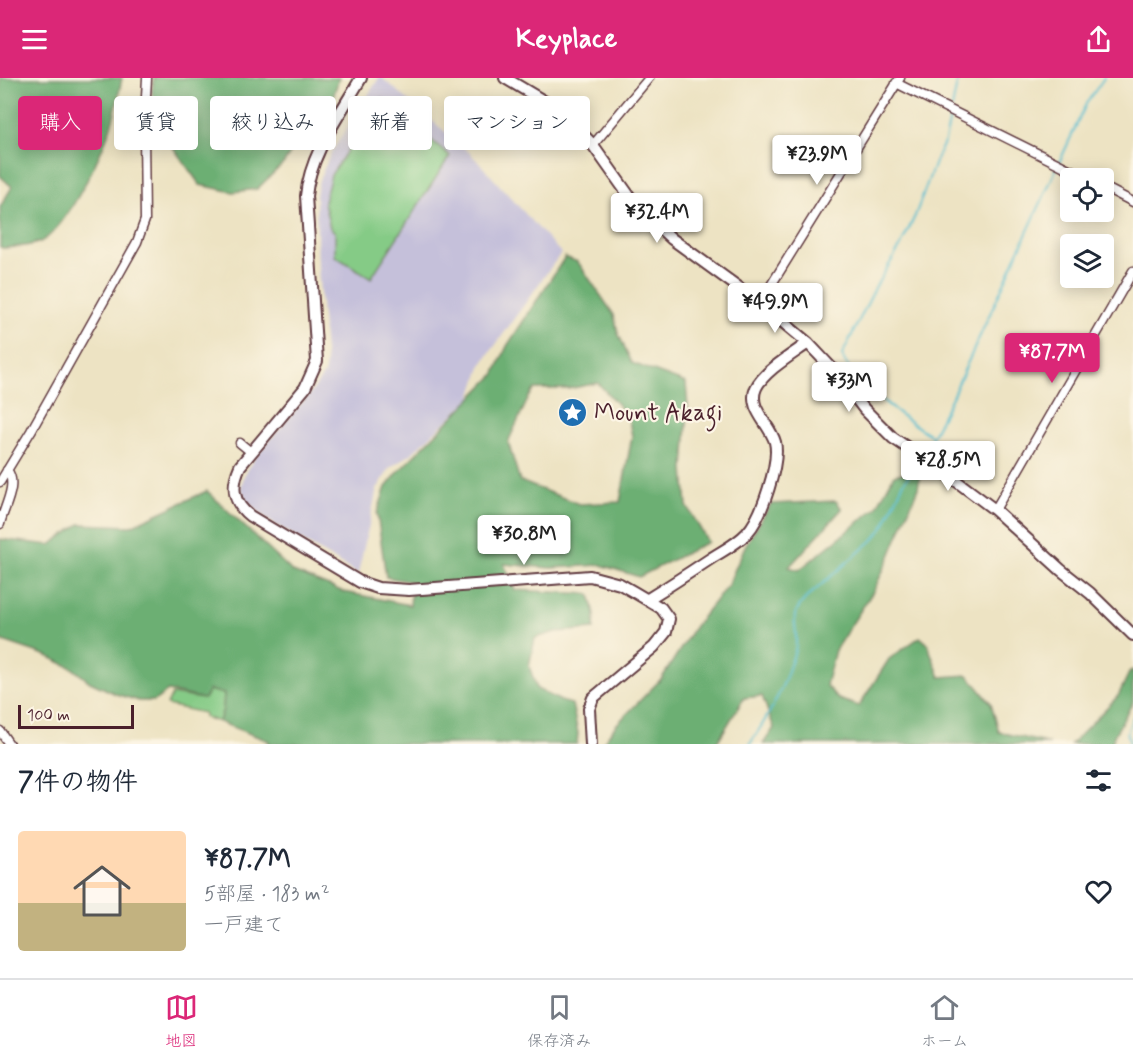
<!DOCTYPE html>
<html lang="ja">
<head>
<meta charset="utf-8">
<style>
  :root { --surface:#fff; --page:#f2f2f3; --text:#1f2937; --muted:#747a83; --line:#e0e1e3; --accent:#db2777 }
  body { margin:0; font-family:Mynerve,"Klee One",sans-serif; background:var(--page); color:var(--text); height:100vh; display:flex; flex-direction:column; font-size:22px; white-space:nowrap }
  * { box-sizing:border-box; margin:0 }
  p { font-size:20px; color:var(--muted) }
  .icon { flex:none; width:33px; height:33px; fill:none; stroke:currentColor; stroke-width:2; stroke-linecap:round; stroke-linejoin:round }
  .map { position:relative; height:666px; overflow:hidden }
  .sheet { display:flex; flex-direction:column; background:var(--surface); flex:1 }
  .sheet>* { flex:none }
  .hud { position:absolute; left:18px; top:18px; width:600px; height:54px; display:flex; gap:12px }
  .buttons { position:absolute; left:1060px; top:90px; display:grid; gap:12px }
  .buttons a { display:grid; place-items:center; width:54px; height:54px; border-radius:6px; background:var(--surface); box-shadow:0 3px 15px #0003; font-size:30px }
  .scale { position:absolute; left:18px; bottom:15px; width:116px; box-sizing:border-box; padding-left:6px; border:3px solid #4a1f2b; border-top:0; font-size:16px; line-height:21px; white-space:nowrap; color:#4a1f2b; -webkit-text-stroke:4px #fcf5e5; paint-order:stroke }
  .price { position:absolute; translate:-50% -51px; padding:0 14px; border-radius:6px; background:#fff; color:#222; font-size:20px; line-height:39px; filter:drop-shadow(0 2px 3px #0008) }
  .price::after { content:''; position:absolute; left:50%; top:36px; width:18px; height:14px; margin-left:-9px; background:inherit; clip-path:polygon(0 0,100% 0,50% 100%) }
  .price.on { background:var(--accent); color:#fff }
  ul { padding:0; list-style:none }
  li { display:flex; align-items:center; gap:18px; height:150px; padding:0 18px }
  li span { display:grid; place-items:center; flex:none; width:168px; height:120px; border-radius:6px; color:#555 }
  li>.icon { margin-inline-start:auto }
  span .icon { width:72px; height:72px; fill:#fffc; stroke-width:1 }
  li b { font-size:26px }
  h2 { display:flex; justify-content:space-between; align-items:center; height:72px; padding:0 18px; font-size:26px }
  .pill { padding:0 21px; border-radius:6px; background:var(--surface); box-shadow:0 3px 15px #0003; font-size:21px; line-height:54px }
  .pill.on { background:var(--accent); color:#fff }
  header { display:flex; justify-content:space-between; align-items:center; height:78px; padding:0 18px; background:var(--accent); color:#fff; font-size:27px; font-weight:800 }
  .dock { display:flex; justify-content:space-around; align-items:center; height:84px; border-top:2px solid var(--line); background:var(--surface); font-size:16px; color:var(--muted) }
  .dock a { display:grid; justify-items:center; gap:3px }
  .dock .on { color:var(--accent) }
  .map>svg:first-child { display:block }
  .industrial { fill:#c5c0da }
  .green { fill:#85cb86; stroke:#687558; stroke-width:1.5 }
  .forest { fill:#6caf73; stroke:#5b674f; stroke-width:1.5; fill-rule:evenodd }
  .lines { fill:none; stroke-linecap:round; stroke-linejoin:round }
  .stream { stroke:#52bccf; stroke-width:2 }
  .minor-casing { stroke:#623c42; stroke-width:11 }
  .tertiary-casing { stroke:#623c42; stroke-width:14 }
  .minor { stroke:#fff; stroke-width:8 }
  .tertiary { stroke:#fff; stroke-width:10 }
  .labels { text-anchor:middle; stroke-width:4.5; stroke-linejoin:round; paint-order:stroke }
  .poi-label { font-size:24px; fill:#4a1f2b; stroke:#fcf5e5; text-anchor:start }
</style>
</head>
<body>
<header><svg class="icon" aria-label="menu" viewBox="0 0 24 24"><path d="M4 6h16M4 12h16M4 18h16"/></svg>Keyplace<svg class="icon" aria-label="share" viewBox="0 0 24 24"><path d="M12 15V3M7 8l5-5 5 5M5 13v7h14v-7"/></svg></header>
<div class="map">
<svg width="1133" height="666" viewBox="0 0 1133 666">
  <rect width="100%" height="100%" fill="#fcf5e5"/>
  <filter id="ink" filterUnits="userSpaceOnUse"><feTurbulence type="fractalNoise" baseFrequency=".0167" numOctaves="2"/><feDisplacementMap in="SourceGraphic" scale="12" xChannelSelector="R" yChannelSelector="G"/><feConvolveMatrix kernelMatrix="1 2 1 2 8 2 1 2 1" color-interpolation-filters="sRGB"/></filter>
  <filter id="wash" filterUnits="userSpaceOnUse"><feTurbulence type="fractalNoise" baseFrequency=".008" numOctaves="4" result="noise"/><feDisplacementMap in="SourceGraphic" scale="24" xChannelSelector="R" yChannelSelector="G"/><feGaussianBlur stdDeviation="1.35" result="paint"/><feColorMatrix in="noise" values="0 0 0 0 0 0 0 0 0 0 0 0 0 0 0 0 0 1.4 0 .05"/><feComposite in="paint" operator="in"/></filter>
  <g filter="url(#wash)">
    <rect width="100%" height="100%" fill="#ede3c3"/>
    <path class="industrial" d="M379 0H382L471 76 561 175 482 286 471 320 411 376 390 390 377 411 358 496 268 442 247 423 241 410 244 398 255 380 313 312 324 296 326 286 318 190 316 117 319 102 331 75Z"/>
    <path class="green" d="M382 20 450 78 371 200 335 178V154L330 150 324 124 331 97Z
      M209 612 224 616 223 631 219 644 204 639V635L167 627 172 616 203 621Z"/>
    <path class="forest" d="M0 0H122C118 19 115 41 107 59 97 84 65 153 40 164 28 169 15 169 3 170L0 169V129L12 109 0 98Z
      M154 0H339L329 33 307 48 284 85 257 111 233 114 200 107 157 47 152 13Z
      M565 179 578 184 614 237 618 255 632 285 686 305 688 330 684 391 687 428 708 464 639 499 601 487 551 490 504 486 515 512 590 516 595 536 594 551 556 554 535 560 529 588 537 611 561 623 572 626 578 655 577 666H268L269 663 219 644 223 631 224 616 209 612 204 621 168 613 154 623H139L116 616 90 604 72 590 45 577 0 562V461L50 467 80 446 131 448 207 413 293 494 344 514 410 527 412 504 386 499 377 435 386 409 400 392 494 297 507 268ZM598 305 628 338 632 358 620 424 579 426 520 403 508 364 529 319 535 311H568Z
      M921 391 918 410 890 478 874 512 835 572 826 607 838 621 859 628 889 581 920 559 927 565 940 599 968 597 991 625 999 654 1050 666H763L774 650 762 618 744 620 716 666H602L616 647 662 600 695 548 728 507 745 468 771 426 836 423 842 431 789 489 799 492 876 430 894 397Z
      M1133 592V624L1114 658 1112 666H1071L1118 618 1130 593Z"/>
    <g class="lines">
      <path class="stream" d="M952 30 958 0
        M933 358C913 349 847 297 842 277L876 208 900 169 915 138 937 79 945 63 951 35
        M924 375 952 319 1086 26 1104 0
        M750 666C767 640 781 616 790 587 793 580 796 571 796 564 797 541 788 541 805 521L875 460 884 448 904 404 919 383
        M1130 666 1127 655 1133 639"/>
    </g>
  </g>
  <g filter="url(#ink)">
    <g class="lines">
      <defs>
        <path id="minor" d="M896 5 1087 100
          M593 67 649 0
          M1104 109 1133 124
          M760 225 900 0
          M240 365 251 374
          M0 404 31 353 137 164 145 142 144 56 147 0
          M995 432 1133 193
          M0 446C3 431 19 406 7 392
          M0 653 9 666"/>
        <path id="tertiary" d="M361 0C340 37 310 75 306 118L317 283 305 310 240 388C231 408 232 424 250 438L360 504 378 510 409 512 590 498 620 506 634 514 661 530 669 541 666 554 654 569 593 620 589 631 591 666
          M505 0 557 31 568 41 593 67 637 129 672 161 760 225 808 265 839 298 864 331 893 360 947 396 995 432 1061 492 1090 515 1133 557
          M648 521C669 508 689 495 710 481 722 473 737 466 747 455 762 439 780 384 775 364 770 346 747 330 756 310 764 293 793 276 808 265"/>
      </defs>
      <use href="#minor" class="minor-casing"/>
      <use href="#tertiary" class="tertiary-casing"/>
      <use href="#minor" class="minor"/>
      <use href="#tertiary" class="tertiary"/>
    </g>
  </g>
  <defs>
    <symbol id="sight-disc" viewBox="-11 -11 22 22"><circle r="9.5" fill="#1f6fb2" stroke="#fcf5e5"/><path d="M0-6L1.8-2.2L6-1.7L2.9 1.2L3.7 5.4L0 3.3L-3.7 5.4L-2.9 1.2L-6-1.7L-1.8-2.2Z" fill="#fff"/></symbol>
  </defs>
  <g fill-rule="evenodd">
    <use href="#sight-disc" x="556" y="318" width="33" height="33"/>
  </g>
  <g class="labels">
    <g class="poi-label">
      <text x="594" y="342">Mount Akagi</text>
    </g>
  </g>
</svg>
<div class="buttons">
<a><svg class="icon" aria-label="locate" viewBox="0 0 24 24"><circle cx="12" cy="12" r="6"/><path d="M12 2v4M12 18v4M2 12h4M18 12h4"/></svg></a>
<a><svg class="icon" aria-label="layers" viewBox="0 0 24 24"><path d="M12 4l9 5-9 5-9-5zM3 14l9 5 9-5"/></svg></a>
</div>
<div class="scale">100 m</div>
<b class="price" style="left:817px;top:108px">¥23.9M</b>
<b class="price" style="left:657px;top:166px">¥32.4M</b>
<b class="price" style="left:775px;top:256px">¥49.9M</b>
<b class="price on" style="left:1052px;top:306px">¥87.7M</b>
<b class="price" style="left:849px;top:335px">¥33M</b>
<b class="price" style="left:948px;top:414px">¥28.5M</b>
<b class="price" style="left:524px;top:488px">¥30.8M</b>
<div class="hud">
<a class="pill on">購入</a>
<a class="pill">賃貸</a>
<a class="pill">絞り込み</a>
<a class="pill">新着</a>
<a class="pill">マンション</a>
</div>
</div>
<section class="sheet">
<h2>7件の物件<svg class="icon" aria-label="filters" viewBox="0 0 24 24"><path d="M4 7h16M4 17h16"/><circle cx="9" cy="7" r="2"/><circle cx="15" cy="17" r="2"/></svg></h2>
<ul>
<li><span style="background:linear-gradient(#ffd9b3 60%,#c2b280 0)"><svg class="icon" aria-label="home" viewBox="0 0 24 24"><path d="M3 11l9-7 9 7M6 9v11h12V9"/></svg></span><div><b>¥87.7M</b><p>5部屋 · 183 m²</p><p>一戸建て</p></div><svg class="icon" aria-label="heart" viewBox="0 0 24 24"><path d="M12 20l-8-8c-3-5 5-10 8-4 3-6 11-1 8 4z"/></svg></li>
</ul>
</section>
<nav class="dock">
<a class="on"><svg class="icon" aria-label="map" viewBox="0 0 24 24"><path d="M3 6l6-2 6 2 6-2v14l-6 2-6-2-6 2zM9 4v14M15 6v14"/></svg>地図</a>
<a><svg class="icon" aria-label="saved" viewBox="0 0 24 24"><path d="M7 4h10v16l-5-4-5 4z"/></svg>保存済み</a>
<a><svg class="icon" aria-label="home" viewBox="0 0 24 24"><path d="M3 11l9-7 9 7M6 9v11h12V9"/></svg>ホーム</a>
</nav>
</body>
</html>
